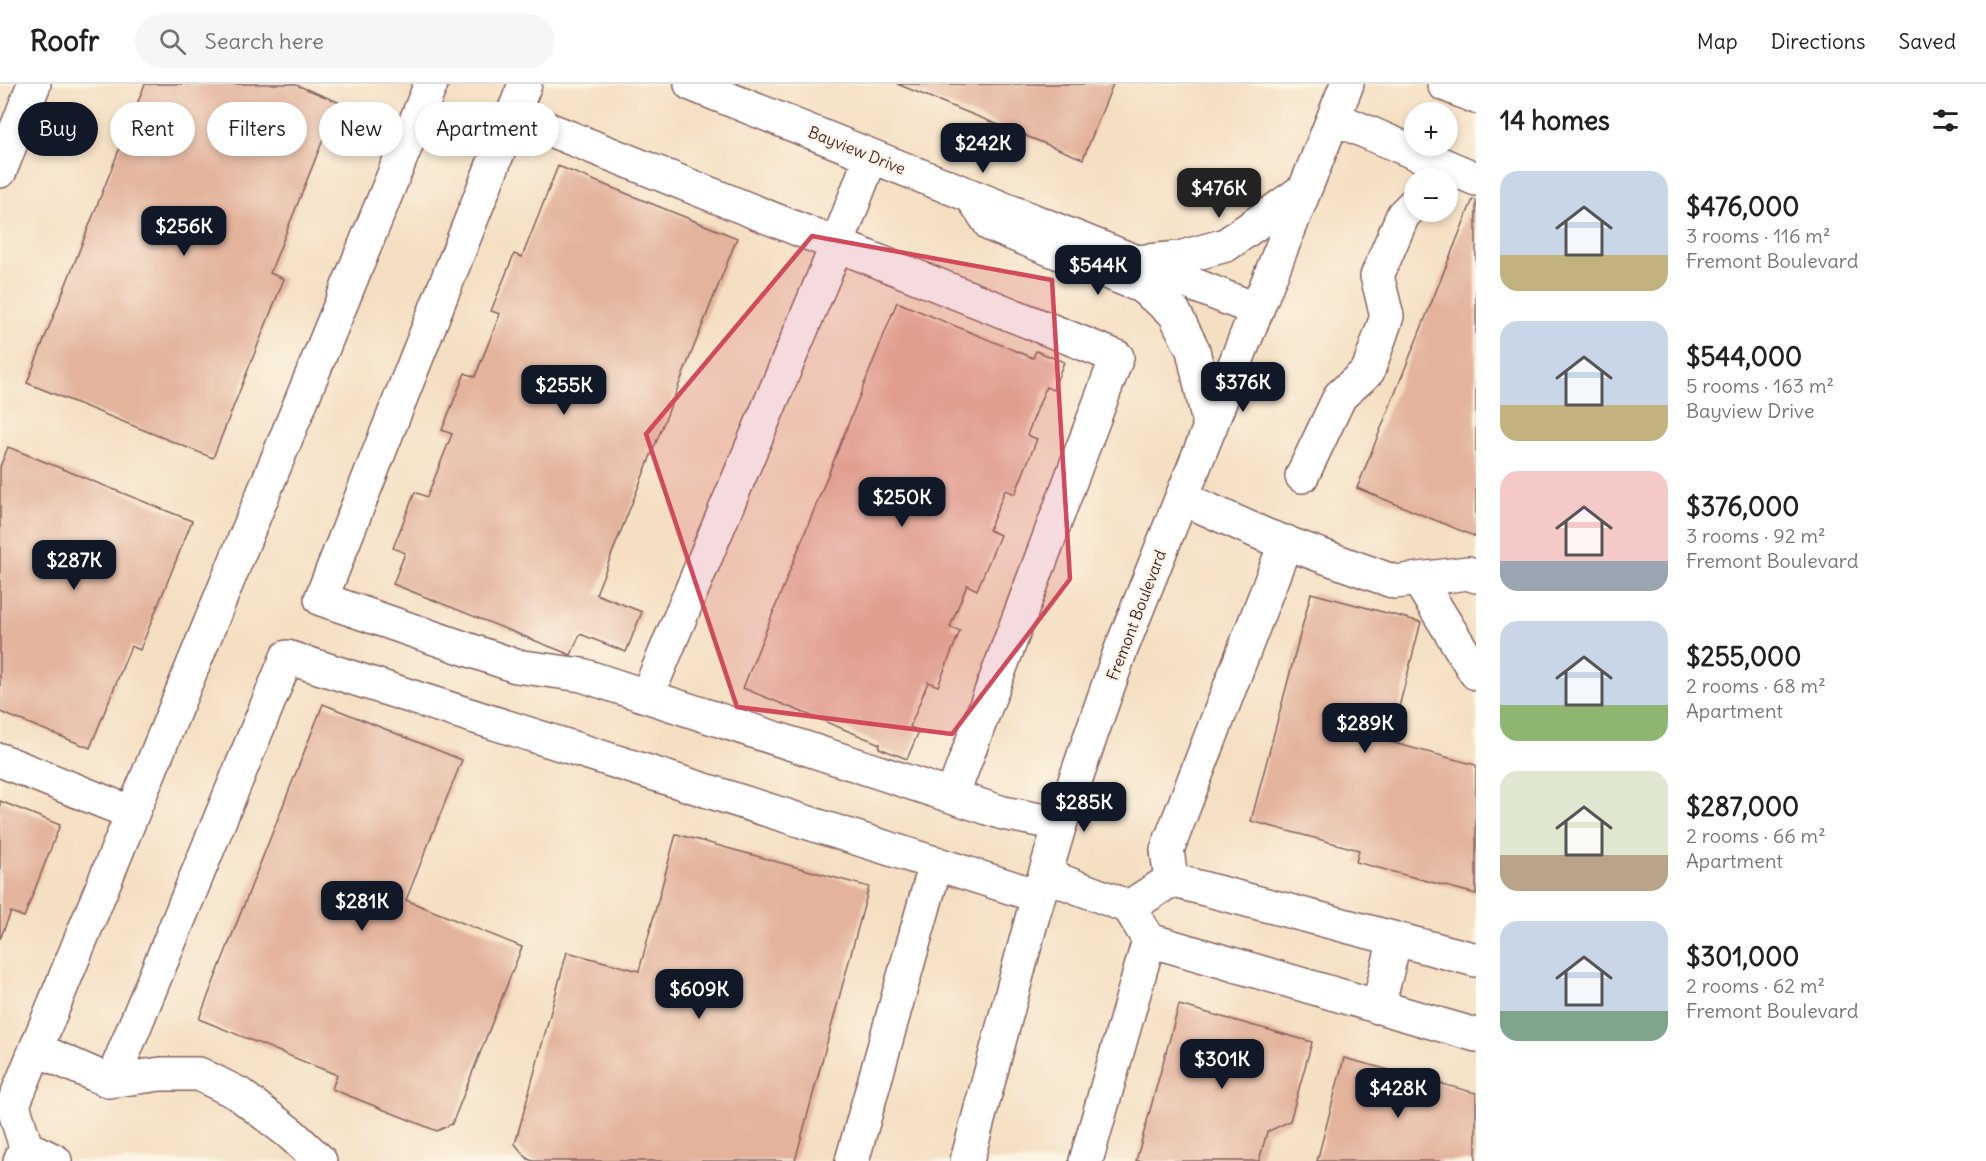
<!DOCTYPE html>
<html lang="en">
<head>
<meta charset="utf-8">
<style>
  :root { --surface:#fff; --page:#f6f6f6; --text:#202124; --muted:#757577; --line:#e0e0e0; --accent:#111827 }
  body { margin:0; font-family:Delius,sans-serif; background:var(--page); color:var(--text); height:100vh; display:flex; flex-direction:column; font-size:22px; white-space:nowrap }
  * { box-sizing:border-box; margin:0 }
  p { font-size:20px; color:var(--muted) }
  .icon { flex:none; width:33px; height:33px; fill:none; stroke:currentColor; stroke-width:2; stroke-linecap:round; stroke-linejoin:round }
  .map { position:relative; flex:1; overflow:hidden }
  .panel { display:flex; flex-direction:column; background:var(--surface); width:510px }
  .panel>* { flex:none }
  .hud { position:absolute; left:18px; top:18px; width:570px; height:54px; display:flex; gap:12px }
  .fabs { position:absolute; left:1404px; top:18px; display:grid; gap:12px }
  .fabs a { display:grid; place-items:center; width:54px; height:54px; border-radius:50%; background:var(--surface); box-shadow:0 3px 9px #0003; font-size:30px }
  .price { position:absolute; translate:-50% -51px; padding:0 14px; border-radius:12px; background:var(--accent); color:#fff; font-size:20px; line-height:39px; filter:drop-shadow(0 2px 3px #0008) }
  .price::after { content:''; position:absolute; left:50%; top:36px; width:18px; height:14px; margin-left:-9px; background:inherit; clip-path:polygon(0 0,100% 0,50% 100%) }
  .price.current { background:#222; color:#fff }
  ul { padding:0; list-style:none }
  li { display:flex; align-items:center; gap:18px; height:150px; padding:0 24px }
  li span { display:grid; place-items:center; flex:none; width:168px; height:120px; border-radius:18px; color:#555 }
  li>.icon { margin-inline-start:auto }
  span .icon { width:72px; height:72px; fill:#fffc; stroke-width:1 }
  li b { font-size:26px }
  h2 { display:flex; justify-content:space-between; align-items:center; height:72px; padding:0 24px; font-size:26px }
  .pill { padding:0 21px; border-radius:27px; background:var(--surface); box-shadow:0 3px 9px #0003; font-size:21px; line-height:54px }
  .pill.current { background:var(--accent); color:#fff }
  header { display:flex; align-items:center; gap:36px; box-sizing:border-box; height:84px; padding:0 30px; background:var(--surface); border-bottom:2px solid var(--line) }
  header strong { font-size:28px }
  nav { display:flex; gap:33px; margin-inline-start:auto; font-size:21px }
  .search { width:420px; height:54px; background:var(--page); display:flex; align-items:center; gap:15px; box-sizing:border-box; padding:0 21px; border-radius:33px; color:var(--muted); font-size:22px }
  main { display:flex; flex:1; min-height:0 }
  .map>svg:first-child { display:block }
  .building { fill:#e3b39c }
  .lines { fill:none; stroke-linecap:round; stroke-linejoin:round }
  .minor-casing { stroke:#866260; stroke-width:36 }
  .major-casing { stroke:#866260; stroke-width:36 }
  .minor { stroke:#fff; stroke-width:33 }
  .major { stroke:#fff; stroke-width:33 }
  .marked { fill:#d1495b; fill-opacity:0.2; stroke:#d1495b; stroke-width:4.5; stroke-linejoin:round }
  .labels { text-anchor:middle; stroke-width:4.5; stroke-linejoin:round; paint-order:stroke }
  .street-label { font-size:16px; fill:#4a1f2b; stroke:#fcf5e5 }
</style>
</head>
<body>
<header>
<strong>Roofr</strong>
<div class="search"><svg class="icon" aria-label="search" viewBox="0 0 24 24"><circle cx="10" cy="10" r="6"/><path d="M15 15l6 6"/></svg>Search here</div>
<nav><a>Map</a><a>Directions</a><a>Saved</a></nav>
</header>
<main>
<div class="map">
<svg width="1476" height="1077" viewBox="0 0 1476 1077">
  <rect width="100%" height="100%" fill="#fcf5e5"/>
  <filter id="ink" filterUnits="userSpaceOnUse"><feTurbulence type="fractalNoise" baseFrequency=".0167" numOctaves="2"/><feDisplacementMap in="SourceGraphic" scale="12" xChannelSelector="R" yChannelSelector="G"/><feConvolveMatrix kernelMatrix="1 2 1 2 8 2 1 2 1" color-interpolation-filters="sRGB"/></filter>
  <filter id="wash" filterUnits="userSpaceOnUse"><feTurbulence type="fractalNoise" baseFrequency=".008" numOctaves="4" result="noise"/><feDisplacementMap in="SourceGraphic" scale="24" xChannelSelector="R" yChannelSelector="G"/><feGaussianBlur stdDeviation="1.35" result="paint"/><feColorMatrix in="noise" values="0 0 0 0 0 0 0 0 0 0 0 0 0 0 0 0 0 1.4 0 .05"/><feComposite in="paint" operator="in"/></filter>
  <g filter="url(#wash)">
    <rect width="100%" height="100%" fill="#f4dfc2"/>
    <g id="blocks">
      <path class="building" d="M145 0H294L338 18 270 189 284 195 213 374 27 299Z
        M897 0H1113L1083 75Z
        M558 82 737 154 596 510 642 528 626 568 580 550 571 571 393 500 405 469 393 464 415 408 427 413 452 350 442 346 465 289 475 293 500 230 491 227 514 170 522 173Z
        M1473 115 1476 116V453L1357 404Z
        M897 218 1033 274 1036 267 1064 278 1053 306 1046 303 1027 351 1037 355 1015 410 1005 406 989 446 1000 451 977 506 967 501 950 543 960 547 938 602 928 598 910 643 919 647 907 675 879 664 880 660 743 604Z
        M8 363 192 437 140 566 131 562 90 664 0 628V383Z
        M1311 509 1421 538 1390 658 1476 681V810L1356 778 1359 766 1251 737Z
        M323 620 462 676 406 816 522 863 452 1040 437 1047 332 1005 337 991 199 935Z
        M0 717 60 741 24 833 11 828 0 855Z
        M676 750 869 803 795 1077H533L528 1075 515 1060 567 868 639 887Z
        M1179 921 1312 958 1290 1037 1267 1048 1259 1077H1136Z
        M1344 974 1476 1009V1077H1317Z"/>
    </g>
  </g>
  <g filter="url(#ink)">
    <use href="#blocks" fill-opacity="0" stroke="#866260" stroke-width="1.5"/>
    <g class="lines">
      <defs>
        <path id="minor" d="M525 0 321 515 516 582 582 591 1003 729 1060 740
          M691 0 1257 226
          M1444 0 1476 13
          M513 31 1117 273 952 712
          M1334 34 1476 95
          M0 87 34 0
          M1302 392 1340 312 1368 287 1387 232 1377 192 1403 131 1414 120
          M1182 414 1267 452 1395 498 1468 489 1476 492
          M1418 495 1476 589
          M647 612 837 161 871 72
          M0 676 132 729
          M1045 791 1129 823 1149 856 1476 951
          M1171 796 1167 766 1286 458
          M1129 823 1171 796 1476 876
          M1378 923 1395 855
          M36 965 109 997 161 990H199L239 1010 291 1050 320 1077
          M109 997 117 985 287 573 1038 812
          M26 1063 55 1077
          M20 1077 26 1063 13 1021 431 0
          M852 1077 936 779
          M1086 1077 1149 856"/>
        <path id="major" d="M972 113 991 141 1141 202 1174 228 1193 266 1210 344
          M1137 178 1179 174 1226 161 1305 105
          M967 1077 1033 831 1060 740 1120 568 1347 0"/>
      </defs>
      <use href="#minor" class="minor-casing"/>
      <use href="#major" class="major-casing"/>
      <use href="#minor" class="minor"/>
      <use href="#major" class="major"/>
    </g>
  </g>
  <path class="marked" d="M812 152 1052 196 1070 495 952 650 737 623 646 350Z"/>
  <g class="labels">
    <g class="street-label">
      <text transform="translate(857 66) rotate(22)" y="6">Bayview Drive</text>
      <text transform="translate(1136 531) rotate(-69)" y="6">Fremont Boulevard</text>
    </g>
  </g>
</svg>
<div class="fabs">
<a>+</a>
<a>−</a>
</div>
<b class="price" style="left:983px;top:90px">$242K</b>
<b class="price current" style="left:1219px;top:135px">$476K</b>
<b class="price" style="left:184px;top:173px">$256K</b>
<b class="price" style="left:1098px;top:212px">$544K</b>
<b class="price" style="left:1243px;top:329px">$376K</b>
<b class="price" style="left:564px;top:332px">$255K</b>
<b class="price" style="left:902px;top:444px">$250K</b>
<b class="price" style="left:74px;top:507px">$287K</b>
<b class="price" style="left:1365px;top:670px">$289K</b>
<b class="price" style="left:1084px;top:749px">$285K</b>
<b class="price" style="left:362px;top:848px">$281K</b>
<b class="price" style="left:699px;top:936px">$609K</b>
<b class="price" style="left:1222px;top:1006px">$301K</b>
<b class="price" style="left:1398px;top:1035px">$428K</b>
<div class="hud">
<a class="pill current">Buy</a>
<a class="pill">Rent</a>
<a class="pill">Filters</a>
<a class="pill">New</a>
<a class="pill">Apartment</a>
</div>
</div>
<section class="panel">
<h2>14 homes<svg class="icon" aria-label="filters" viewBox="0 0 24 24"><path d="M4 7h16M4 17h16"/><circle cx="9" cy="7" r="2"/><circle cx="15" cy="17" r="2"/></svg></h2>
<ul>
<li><span style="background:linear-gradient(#c9d6e8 70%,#c2b280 0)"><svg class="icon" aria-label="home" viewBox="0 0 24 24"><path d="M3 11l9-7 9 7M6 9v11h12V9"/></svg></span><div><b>$476,000</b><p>3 rooms · 116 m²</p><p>Fremont Boulevard</p></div></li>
<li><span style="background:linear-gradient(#c9d6e8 70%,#c2b280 0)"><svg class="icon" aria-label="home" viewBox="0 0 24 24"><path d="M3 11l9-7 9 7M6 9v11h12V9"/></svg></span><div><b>$544,000</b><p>5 rooms · 163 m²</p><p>Bayview Drive</p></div></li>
<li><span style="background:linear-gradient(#f6c9c9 75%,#9aa5b1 0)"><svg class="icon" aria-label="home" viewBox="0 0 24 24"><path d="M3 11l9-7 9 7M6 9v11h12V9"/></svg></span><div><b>$376,000</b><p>3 rooms · 92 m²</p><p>Fremont Boulevard</p></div></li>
<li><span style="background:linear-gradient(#c9d6e8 70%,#8fb573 0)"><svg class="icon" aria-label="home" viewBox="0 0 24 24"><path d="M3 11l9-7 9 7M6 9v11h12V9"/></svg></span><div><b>$255,000</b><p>2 rooms · 68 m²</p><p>Apartment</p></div></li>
<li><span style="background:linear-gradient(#dfe7d0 70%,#b9a48a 0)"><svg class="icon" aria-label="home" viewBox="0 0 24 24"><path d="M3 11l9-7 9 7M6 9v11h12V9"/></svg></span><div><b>$287,000</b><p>2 rooms · 66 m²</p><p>Apartment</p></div></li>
<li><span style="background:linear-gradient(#c9d6e8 75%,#7fa58c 0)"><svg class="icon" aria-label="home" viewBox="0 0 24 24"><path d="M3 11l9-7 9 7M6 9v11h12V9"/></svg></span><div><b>$301,000</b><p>2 rooms · 62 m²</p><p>Fremont Boulevard</p></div></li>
</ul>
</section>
</main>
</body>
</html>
